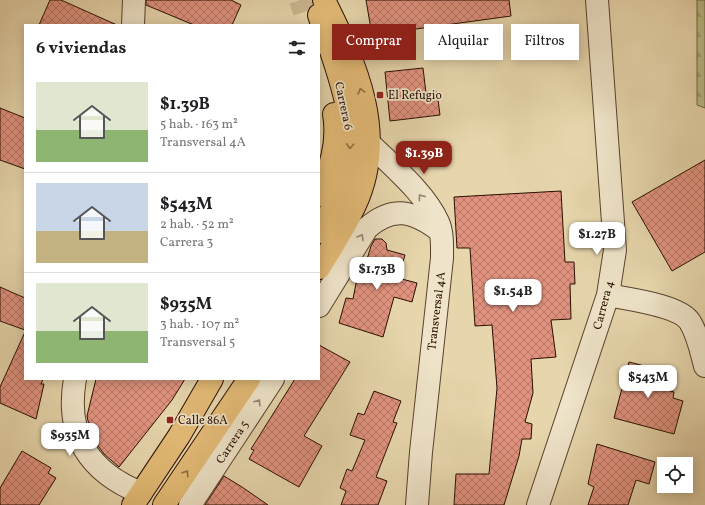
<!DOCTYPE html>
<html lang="es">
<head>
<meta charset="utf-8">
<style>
  :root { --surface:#fff; --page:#f2f2f2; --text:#202124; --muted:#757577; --line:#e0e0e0; --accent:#8f2418 }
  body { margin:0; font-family:Vollkorn,serif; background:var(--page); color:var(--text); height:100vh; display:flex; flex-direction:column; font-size:15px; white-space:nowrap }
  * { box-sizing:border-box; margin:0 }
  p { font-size:13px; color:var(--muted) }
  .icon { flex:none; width:22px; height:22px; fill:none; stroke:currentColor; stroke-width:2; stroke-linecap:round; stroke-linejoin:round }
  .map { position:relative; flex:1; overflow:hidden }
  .drawer { position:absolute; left:24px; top:24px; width:296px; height:356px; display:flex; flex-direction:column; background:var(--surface); border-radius:0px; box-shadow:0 2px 10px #0003 }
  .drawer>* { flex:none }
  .top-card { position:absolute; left:332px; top:24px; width:313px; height:36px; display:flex; gap:8px }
  .fabs { position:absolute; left:657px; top:457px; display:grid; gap:8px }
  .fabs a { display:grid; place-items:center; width:36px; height:36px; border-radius:0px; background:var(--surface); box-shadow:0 2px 10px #0003; font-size:20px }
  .price { position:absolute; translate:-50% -34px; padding:0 9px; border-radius:8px; background:#fff; color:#222; font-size:13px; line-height:26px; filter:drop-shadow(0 1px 2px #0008) }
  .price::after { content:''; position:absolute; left:50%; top:24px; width:12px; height:9px; margin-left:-6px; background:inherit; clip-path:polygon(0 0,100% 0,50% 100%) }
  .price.current { background:var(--accent); color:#fff }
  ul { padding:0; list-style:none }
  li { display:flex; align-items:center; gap:12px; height:100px; padding:0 12px }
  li+li { border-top:1px solid var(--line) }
  li span { display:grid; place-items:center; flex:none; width:112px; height:80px; border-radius:0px; color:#555 }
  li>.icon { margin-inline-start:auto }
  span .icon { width:48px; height:48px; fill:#fffc; stroke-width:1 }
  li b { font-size:17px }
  h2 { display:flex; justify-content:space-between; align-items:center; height:48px; padding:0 12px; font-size:17px }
  .pill { padding:0 14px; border-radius:0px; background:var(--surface); box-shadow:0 2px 10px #0003; font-size:14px; line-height:36px }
  .pill.current { background:var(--accent); color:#fff }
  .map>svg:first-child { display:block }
  .forest { fill:url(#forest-firs); stroke:#726444 }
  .building { fill:url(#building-cross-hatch); stroke:#290d01 }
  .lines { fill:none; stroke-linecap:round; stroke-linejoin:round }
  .major-tunnel { stroke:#cab892; stroke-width:22; stroke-dasharray:22 11; stroke-linecap:butt }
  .minor-casing { stroke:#583f2c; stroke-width:24 }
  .major-casing { stroke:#290d01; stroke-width:24 }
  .minor { stroke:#efe4c9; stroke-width:22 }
  .major { stroke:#e4bb76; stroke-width:22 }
  .oneway { stroke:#906d41 }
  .oneway2 { stroke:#96836f }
  .poi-dot { fill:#8f2418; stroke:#efe4c9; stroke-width:1.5 }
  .labels { text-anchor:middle; stroke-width:3.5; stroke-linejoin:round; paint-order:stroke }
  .poi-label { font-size:12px; fill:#290d01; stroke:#efe4c9; text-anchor:start }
  .street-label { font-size:12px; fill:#290d01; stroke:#efe4c9 }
</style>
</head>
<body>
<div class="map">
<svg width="705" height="505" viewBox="0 0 705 505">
  <defs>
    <pattern id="forest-firs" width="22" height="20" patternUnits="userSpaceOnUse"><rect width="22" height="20" fill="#babc86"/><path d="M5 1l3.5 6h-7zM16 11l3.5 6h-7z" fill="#a0a072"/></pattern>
    <pattern id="building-cross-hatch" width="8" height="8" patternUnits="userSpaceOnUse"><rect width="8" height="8" fill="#e1937f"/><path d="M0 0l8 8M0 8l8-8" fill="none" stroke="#b67666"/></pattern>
  </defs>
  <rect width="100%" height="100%" fill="#e7d6ac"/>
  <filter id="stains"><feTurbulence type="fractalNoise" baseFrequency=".005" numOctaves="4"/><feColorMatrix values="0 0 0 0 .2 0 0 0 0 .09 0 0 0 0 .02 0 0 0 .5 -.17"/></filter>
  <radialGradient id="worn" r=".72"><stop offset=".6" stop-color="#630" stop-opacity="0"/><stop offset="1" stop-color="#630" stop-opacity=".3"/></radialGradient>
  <path class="forest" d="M697 0H705V108L697 105Z"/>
  <path class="building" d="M50 0H61L117 25H39Z
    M146 0H231L241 5 232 25H194L146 5Z
    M366 0H509L511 16 372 35Z
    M423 68 426 93 437 92 440 115 390 121 385 72Z
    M0 108 25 118V169L0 160Z
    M705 160V252L672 271 632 202Z
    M561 191 565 262H574L575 284H570L571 319 551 320 556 357 531 359 533 393 525 422 532 424 531 439H522L519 456 504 505H454L456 474H489L497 388 492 325 475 326 470 248H457L454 197Z
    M375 239H382L386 243 387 250 405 255 398 278 417 283 412 302 394 297 383 337 339 323 346 298 353 299 359 268 364 269 371 246Z
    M0 287 25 298V330L0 321Z
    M25 332V379H43L41 384H44L36 419 0 403V387Z
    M319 345 350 362 304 436 322 446 299 487 249 459 254 450 251 449 295 379H319Z
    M629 362 672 373 667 390 674 392 673 398 683 401 674 434 614 418Z
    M96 379H185L172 400 119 467 104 454 96 443 90 430 87 416Z
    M374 391 401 401 393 422 397 423 376 477 387 481 378 505H341L346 491 340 488 347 469 352 471 365 440 350 435 358 413 364 415Z
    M597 444 655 462 649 484 636 480 628 505H588L594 487 588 484Z
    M22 451 51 468 48 473 56 478 39 505H0V488Z
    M224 476 242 487 268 505H205Z"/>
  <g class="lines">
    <path class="major-tunnel" d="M300 0 304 12"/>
    <defs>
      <path id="minor" d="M133 25 134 0
        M369 143C392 166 425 193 438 222 443 233 442 247 442 258L421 452 417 505
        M608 295C627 299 680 305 690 322 698 335 701 351 705 366
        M319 306 367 228C393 205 414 211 440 231
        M75 379C65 435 89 472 141 493
        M190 505 273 379
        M538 505 608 295 615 250 597 0"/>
      <path id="major" d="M319 195C330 169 339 143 334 114
        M319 232C331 212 343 189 348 166 359 118 333 60 319 15
        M319 268C331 248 345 227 355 205 388 134 356 64 324 0
        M133 505 179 436 212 379
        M164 505 249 379"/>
    </defs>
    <use href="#minor" class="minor-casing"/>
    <use href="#major" class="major-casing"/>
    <use href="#minor" class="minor"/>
    <use href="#major" class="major"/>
  </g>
  <defs><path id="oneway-chevron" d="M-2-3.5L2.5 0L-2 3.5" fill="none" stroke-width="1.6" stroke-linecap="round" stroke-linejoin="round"/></defs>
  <g class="oneway">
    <use href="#oneway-chevron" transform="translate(361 91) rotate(-105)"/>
    <use href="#oneway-chevron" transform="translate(350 146) rotate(93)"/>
    <use href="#oneway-chevron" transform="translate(186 473) rotate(-56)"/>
  </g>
  <g class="oneway2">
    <use href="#oneway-chevron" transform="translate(421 197) rotate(-126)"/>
    <use href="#oneway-chevron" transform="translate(361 237) rotate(-59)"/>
    <use href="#oneway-chevron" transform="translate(258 402) rotate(-57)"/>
  </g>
  <g class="poi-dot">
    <rect x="376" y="91" width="8" height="8" rx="2"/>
    <rect x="166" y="416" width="8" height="8" rx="2"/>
  </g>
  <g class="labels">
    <g class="poi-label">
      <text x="388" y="99">El Refugio</text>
      <text x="178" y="424">Calle 86A</text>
    </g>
    <g class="street-label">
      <text transform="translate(344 106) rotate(78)" y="4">Carrera 6</text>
      <text transform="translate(603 305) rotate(-75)" y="4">Carrera 4</text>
      <text transform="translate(436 311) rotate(-83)" y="4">Transversal 4A</text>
      <text transform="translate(232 442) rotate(-57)" y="4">Carrera 5</text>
    </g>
  </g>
  <rect width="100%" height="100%" filter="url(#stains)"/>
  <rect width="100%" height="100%" fill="url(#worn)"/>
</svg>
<div class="fabs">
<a><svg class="icon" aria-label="locate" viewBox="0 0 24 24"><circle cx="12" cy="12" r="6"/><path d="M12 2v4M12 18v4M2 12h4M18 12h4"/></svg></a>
</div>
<b class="price current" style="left:424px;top:175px">$1.39B</b>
<b class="price" style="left:597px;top:256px">$1.27B</b>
<b class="price" style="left:377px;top:291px">$1.73B</b>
<b class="price" style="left:513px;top:313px">$1.54B</b>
<b class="price" style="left:648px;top:399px">$543M</b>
<b class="price" style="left:70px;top:457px">$935M</b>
<div class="top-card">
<a class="pill current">Comprar</a>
<a class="pill">Alquilar</a>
<a class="pill">Filtros</a>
</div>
<section class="drawer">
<h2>6 viviendas<svg class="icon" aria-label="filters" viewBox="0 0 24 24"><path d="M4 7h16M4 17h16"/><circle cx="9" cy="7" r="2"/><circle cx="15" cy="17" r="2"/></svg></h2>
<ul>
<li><span style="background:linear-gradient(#dfe7d0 60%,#8fb573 0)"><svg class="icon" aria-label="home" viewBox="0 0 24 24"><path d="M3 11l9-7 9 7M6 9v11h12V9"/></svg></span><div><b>$1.39B</b><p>5 hab. · 163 m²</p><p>Transversal 4A</p></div></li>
<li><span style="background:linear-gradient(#c9d6e8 60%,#c2b280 0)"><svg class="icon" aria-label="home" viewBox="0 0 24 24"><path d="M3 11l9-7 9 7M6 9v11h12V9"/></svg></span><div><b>$543M</b><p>2 hab. · 52 m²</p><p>Carrera 3</p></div></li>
<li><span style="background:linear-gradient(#dfe7d0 60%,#8fb573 0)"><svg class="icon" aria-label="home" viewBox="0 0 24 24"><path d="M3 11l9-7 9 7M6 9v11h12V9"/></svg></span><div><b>$935M</b><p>3 hab. · 107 m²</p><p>Transversal 5</p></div></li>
</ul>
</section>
</div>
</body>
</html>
